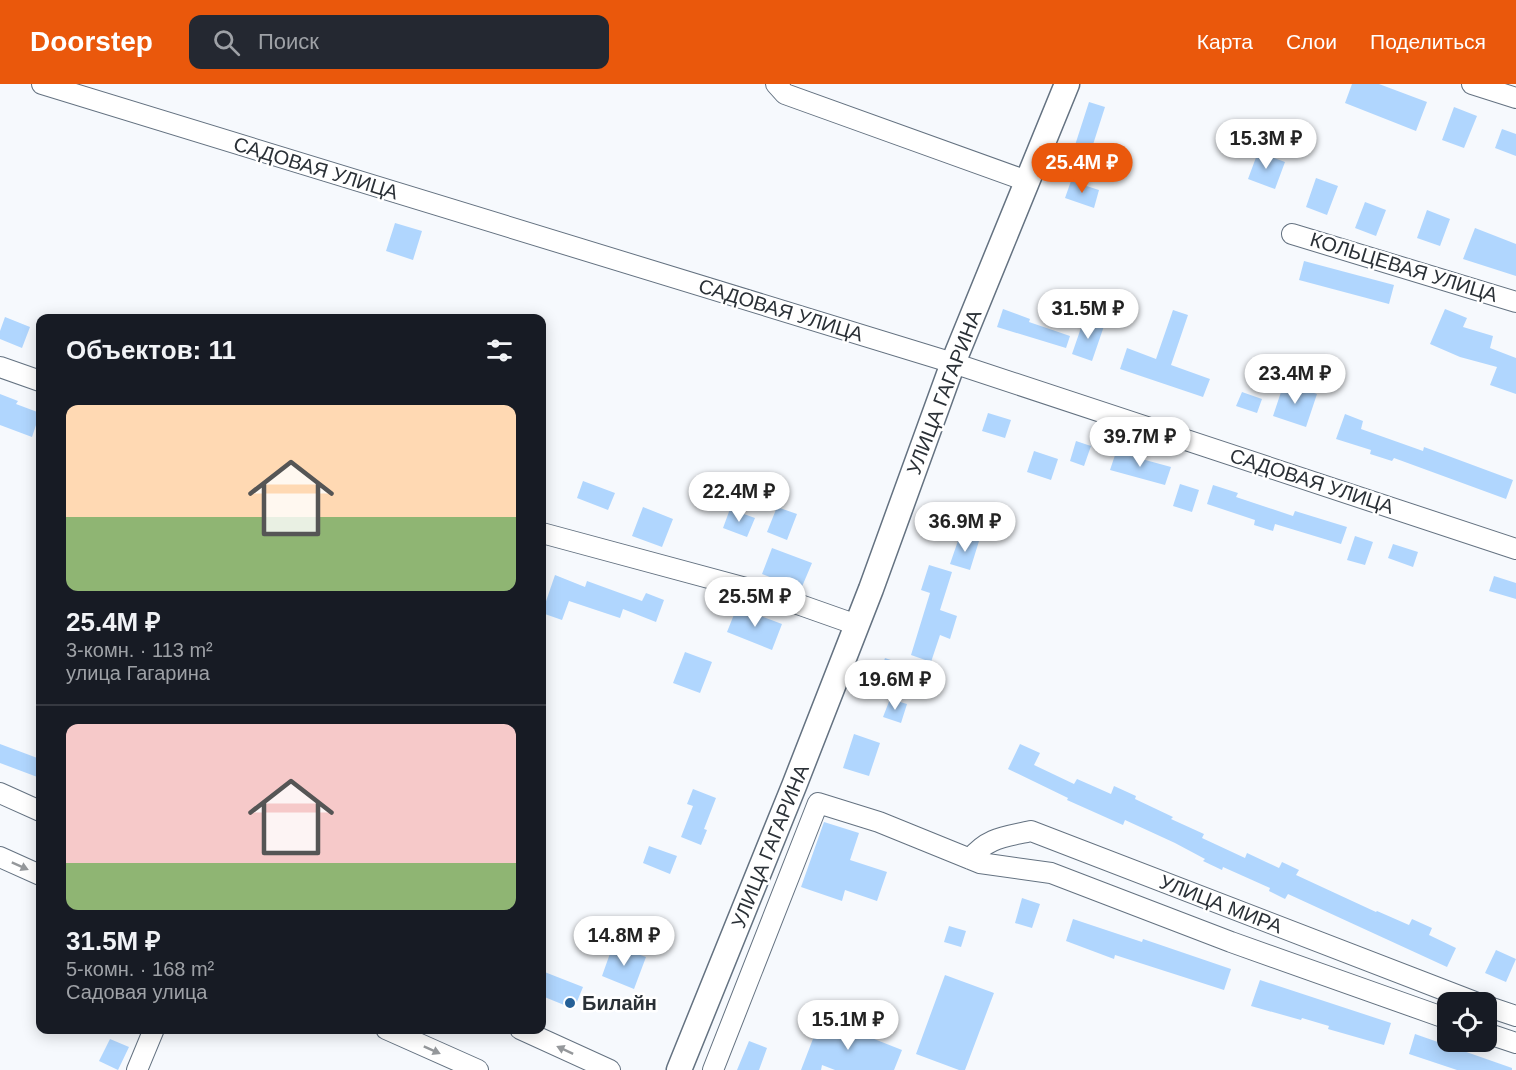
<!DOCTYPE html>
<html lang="ru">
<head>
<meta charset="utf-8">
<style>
  :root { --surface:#171b24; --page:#242831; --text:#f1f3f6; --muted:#9ea1a6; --line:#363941; --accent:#ea580c }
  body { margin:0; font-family:Arial,sans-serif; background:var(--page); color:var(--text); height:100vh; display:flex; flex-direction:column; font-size:22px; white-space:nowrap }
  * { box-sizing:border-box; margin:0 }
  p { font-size:20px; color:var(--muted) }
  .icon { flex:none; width:33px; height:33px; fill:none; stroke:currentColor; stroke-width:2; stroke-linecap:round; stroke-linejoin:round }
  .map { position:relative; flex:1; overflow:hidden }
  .drawer { position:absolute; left:36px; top:230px; width:510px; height:720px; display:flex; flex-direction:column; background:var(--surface); border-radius:12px; box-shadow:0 3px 15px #0003 }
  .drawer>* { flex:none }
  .buttons { position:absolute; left:1437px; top:908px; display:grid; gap:12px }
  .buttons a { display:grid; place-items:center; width:60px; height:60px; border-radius:12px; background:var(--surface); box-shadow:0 3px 15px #0003; font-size:30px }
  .price { position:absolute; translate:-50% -51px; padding:0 14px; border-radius:21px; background:#fff; color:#222; font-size:20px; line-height:39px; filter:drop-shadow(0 2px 3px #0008) }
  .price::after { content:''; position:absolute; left:50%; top:36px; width:18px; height:14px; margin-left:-9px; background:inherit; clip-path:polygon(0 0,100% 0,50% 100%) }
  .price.current { background:var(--accent); color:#fff }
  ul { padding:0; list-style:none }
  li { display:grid; align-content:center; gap:12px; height:318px; padding:0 30px }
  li+li { border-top:2px solid var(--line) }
  li span { display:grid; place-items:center; height:186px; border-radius:12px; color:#555 }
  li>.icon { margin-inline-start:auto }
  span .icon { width:108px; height:108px; fill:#fffc; stroke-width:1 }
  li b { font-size:26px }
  h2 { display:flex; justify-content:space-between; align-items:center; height:72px; padding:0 30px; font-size:26px }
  header { display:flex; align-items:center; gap:36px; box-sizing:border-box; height:84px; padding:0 30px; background:var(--accent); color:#fff }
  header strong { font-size:28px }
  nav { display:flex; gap:33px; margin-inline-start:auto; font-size:21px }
  .search { width:420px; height:54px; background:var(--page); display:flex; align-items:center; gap:15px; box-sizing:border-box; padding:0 21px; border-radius:12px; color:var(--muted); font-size:22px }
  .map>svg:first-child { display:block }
  .building { fill:#b0d6fe }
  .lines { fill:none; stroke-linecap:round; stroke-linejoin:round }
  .minor-casing { stroke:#647281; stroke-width:22 }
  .major-casing { stroke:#647281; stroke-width:27 }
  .minor { stroke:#fff; stroke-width:20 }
  .major { stroke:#fff; stroke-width:24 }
  .oneway { fill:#95989b }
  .poi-dot { fill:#256097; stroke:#fff; stroke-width:2 }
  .labels { text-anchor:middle; stroke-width:5; stroke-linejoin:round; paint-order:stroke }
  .street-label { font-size:20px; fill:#2b3137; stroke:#fff }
  .poi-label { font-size:20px; font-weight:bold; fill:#2b3137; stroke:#fff; text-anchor:start }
</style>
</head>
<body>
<header>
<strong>Doorstep</strong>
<div class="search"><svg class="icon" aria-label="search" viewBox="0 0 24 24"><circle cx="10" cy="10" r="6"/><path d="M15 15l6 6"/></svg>Поиск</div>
<nav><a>Карта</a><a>Слои</a><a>Поделиться</a></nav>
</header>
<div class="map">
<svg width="1516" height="986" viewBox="0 0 1516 986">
  <rect width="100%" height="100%" fill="#f6f9fd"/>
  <path class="building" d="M1352 0H1379L1427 18 1416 47 1345 19Z
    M1089 18 1105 23 1082 95 1066 89Z
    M1454 23 1477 32 1464 64 1442 56Z
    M1502 45 1516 50V72L1495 64Z
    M1258 68 1285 78 1275 105 1248 95Z
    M1316 94 1338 102 1327 131 1306 123Z
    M1071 97 1099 106 1094 124 1065 114Z
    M1365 118 1386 126 1376 152 1355 144Z
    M1427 126 1450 135 1440 162 1417 154Z
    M395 139 422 147 413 176 386 167Z
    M1475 144 1516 160V192L1463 175Z
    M1304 177 1394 201 1389 220 1299 196Z
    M1003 225 1030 235 1029 238 1070 252 1066 264 997 243Z
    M1445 225 1467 234 1463 243 1493 252 1490 264 1516 274V310L1490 301 1497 283 1460 273 1430 260Z
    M1173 226 1188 231 1171 281 1210 295 1203 313 1120 285 1127 264 1156 275Z
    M5 233 30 243 22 264 0 255V247Z
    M1084 235 1104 242 1092 277 1072 270Z
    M1284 299 1317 310 1306 343 1273 332Z
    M1242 308 1262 315 1257 329 1236 322Z
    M0 310 18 317 16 320 40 329 32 353 0 341Z
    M988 329 1011 336 1005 354 982 347Z
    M1345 330 1363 337 1361 345 1423 367 1424 363 1443 370 1513 396 1506 415 1394 374 1392 377 1370 370 1371 366 1336 355Z
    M1076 357 1091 362 1084 382 1070 377Z
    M1034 367 1058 375 1051 396 1027 388Z
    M1116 368 1171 383 1165 401 1110 386Z
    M583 397 615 409 608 426 577 414Z
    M1180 400 1199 406 1192 428 1173 422Z
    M1213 401 1238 409 1236 413 1293 432 1295 427 1347 443 1341 460 1275 440 1273 447 1254 441 1255 436 1207 420Z
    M643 423 673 435 662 463 632 452Z
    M777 423 797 430 787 456 767 448Z
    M730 425 755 434 747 453 723 444Z
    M960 451 979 457 970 486 950 480Z
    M1355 452 1373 458 1365 481 1347 476Z
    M1393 460 1418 468 1413 483 1388 474Z
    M772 464 812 479 801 505 762 490Z
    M929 481 952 488 940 526 957 532 950 555 940 551 931 578 911 571 930 509 921 506Z
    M555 491 585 503 587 497 642 517 646 509 664 516 656 538 623 525 620 534 569 517 562 536 542 529Z
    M1494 492 1516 499V515L1489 507Z
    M737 523 782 540 772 566 727 548Z
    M685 568 712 578 700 609 673 599Z
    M885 574 903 580 896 604 877 597Z
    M890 615 907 620 901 639 883 633Z
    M854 650 880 659 869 692 843 684Z
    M0 660 40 675V694L0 679Z
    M1020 660 1040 669 1034 681 1074 700 1077 695 1111 710 1114 702 1136 712 1135 715 1173 733 1171 735 1204 750 1202 754 1245 774 1247 769 1279 784 1282 778 1299 786 1296 791 1376 828 1377 827 1409 841 1412 835 1432 844 1429 851 1456 864 1447 883 1288 810 1285 815 1269 807 1270 804 1223 783 1222 786 1203 777 1205 775 1175 759 1125 736 1123 741 1067 716 1068 714 1008 685Z
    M693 705 716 714 704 745 707 746 701 761 681 753 693 722 687 720Z
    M824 738 859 749 850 776 887 788 877 817 845 806 842 817 801 803Z
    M649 762 677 772 670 790 643 779Z
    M1022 814 1040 820 1032 844 1015 839Z
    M1073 835 1142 858 1143 855 1231 885 1224 906 1115 871 1114 875 1066 857Z
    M949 842 966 847 961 863 944 858Z
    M613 861 646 873 634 905 602 892Z
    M1496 866 1516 875 1506 898 1485 889Z
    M542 887 583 903 574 925 542 912Z
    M945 891 994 909 965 986H959L916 970Z
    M1260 896 1391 939 1384 961 1328 945 1329 942 1302 934 1301 936 1251 922Z
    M821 934 902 966 894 986H835L822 981 821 986H801Z
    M1415 950 1512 984V986H1457L1409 970Z
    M110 955 129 963 118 986 99 977Z
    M749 957 767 964 759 986H737Z"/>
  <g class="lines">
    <defs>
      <path id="minor" d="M42 0 953 279 1516 465
        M776 0 785 10 1027 97
        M1472 0 1516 14
        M1292 150 1516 218
        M0 283 40 297
        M542 449 772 511 857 541
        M0 709 40 727
        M0 773 40 791
        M970 775C988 753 1005 753 1031 747L1475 918
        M1486 922 1516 932
        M386 945 478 986
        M520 945 610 986
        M1486 949 1516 959
        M137 986 154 945
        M713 986 818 719 879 738 980 779 1051 789 1231 858 1448 935"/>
      <path id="major" d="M679 986 794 702 871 505 953 279 1067 0"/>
    </defs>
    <use href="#minor" class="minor-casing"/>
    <use href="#major" class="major-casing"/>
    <use href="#minor" class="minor"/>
    <use href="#major" class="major"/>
  </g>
  <defs><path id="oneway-solid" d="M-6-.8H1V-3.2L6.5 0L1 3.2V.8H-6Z" transform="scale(1.5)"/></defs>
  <g class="oneway">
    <use href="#oneway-solid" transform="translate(20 782) rotate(24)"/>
    <use href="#oneway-solid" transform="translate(432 966) rotate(24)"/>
    <use href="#oneway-solid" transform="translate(565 966) rotate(-155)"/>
  </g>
  <circle class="poi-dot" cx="570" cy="919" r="6"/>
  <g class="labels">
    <g class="street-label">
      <text transform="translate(316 84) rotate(17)" y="7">САДОВАЯ УЛИЦА</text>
      <text transform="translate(1404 183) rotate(17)" y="7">КОЛЬЦЕВАЯ УЛИЦА</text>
      <text transform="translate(781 226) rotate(17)" y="7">САДОВАЯ УЛИЦА</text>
      <text transform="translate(944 308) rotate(-69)" y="7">УЛИЦА ГАГАРИНА</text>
      <text transform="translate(1312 397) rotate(18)" y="7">САДОВАЯ УЛИЦА</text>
      <text transform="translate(770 762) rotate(-68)" y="7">УЛИЦА ГАГАРИНА</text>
      <text transform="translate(1221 820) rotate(21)" y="7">УЛИЦА МИРА</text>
    </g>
    <g class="poi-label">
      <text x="582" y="926">Билайн</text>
    </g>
  </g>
</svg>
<div class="buttons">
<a><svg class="icon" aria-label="locate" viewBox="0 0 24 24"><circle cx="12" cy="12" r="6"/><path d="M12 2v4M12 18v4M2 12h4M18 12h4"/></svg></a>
</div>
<b class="price" style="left:1266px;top:86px">15.3M ₽</b>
<b class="price current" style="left:1082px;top:110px">25.4M ₽</b>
<b class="price" style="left:1088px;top:256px">31.5M ₽</b>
<b class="price" style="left:1295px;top:321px">23.4M ₽</b>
<b class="price" style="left:1140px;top:384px">39.7M ₽</b>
<b class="price" style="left:739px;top:439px">22.4M ₽</b>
<b class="price" style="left:965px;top:469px">36.9M ₽</b>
<b class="price" style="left:755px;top:544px">25.5M ₽</b>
<b class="price" style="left:895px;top:627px">19.6M ₽</b>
<b class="price" style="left:624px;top:883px">14.8M ₽</b>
<b class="price" style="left:848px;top:967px">15.1M ₽</b>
<section class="drawer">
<h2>Объектов: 11<svg class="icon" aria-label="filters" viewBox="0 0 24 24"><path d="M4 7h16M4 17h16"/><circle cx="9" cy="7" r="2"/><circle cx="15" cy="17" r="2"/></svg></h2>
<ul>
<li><span style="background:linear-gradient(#ffd9b3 60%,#8fb573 0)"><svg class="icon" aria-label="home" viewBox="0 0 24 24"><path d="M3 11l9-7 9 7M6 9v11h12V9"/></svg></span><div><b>25.4M ₽</b><p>3-комн. · 113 m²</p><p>улица Гагарина</p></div></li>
<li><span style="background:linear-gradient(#f6c9c9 75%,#8fb573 0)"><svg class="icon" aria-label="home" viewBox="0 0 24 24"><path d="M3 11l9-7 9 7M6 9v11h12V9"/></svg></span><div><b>31.5M ₽</b><p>5-комн. · 168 m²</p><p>Садовая улица</p></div></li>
</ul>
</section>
</div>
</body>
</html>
